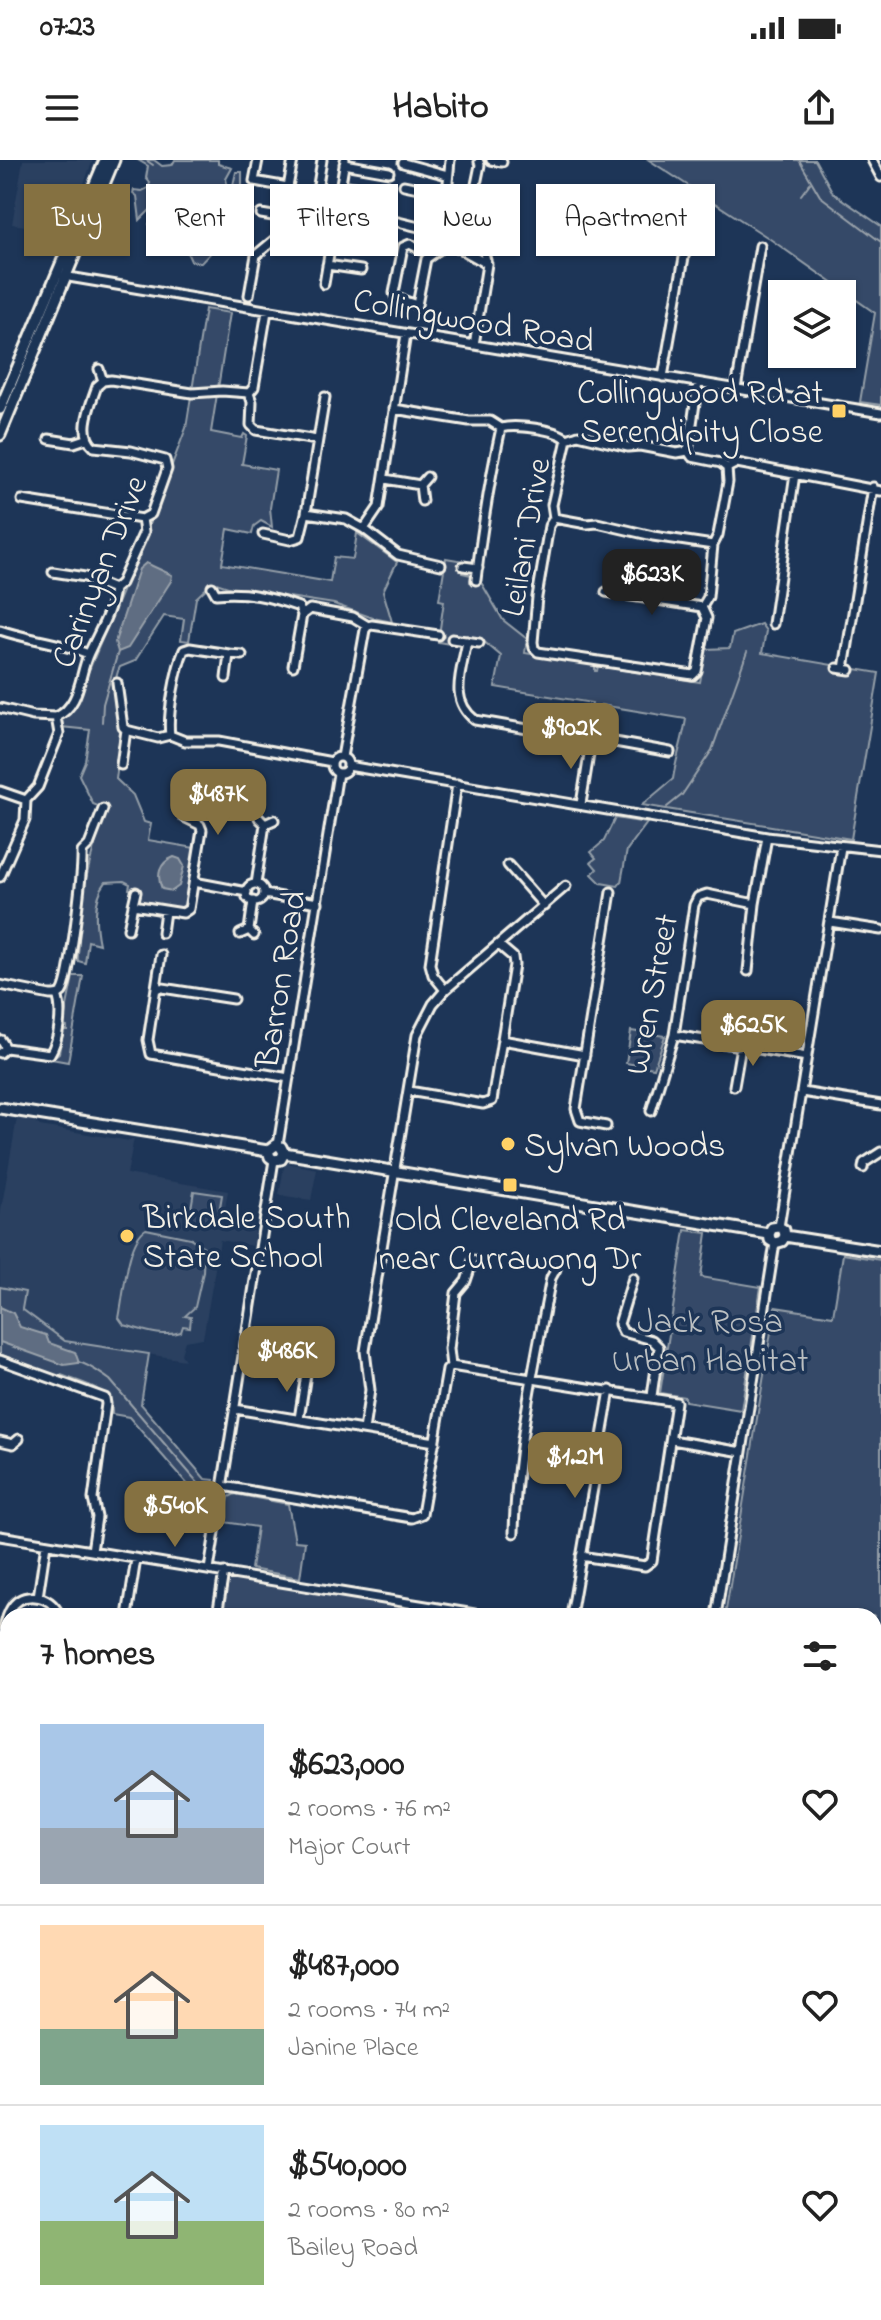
<!DOCTYPE html>
<html lang="en">
<head>
<meta charset="utf-8">
<style>
  :root { --surface:#fff; --page:#f2f2f2; --text:#222; --muted:#767676; --line:#e0e0e0; --accent:#857141 }
  body { margin:0; font-family:"Indie Flower",sans-serif; background:var(--page); color:var(--text); height:100vh; display:flex; flex-direction:column; font-size:30px; white-space:nowrap }
  * { box-sizing:border-box; margin:0 }
  p { font-size:26px; color:var(--muted) }
  .icon { flex:none; width:44px; height:44px; fill:none; stroke:currentColor; stroke-width:2; stroke-linecap:round; stroke-linejoin:round }
  .map { position:relative; flex:1; overflow:hidden }
  .details { position:absolute; left:0px; top:1448px; width:882px; height:712px; display:flex; flex-direction:column; background:var(--surface); border-radius:24px 24px 0 0; box-shadow:0 2px 6px #0004 }
  .details>* { flex:none }
  .top-card { position:absolute; left:24px; top:24px; width:834px; height:72px; display:flex; gap:16px }
  .buttons { position:absolute; left:768px; top:120px; display:grid; gap:16px }
  .buttons a { display:grid; place-items:center; width:88px; height:88px; border-radius:0px; background:var(--surface); box-shadow:0 2px 6px #0004; font-size:40px }
  .price { position:absolute; translate:-50% -68px; padding:0 18px; border-radius:16px; background:var(--accent); color:#fff; font-size:26px; line-height:52px; filter:drop-shadow(0 2px 4px #0008) }
  .price::after { content:''; position:absolute; left:50%; top:48px; width:24px; height:18px; margin-left:-12px; background:inherit; clip-path:polygon(0 0,100% 0,50% 100%) }
  .price.active { background:#222; color:#fff }
  ul { padding:0; list-style:none }
  li { display:flex; align-items:center; gap:24px; height:200px; padding:0 40px }
  li+li { border-top:2px solid var(--line) }
  li span { display:grid; place-items:center; flex:none; width:224px; height:160px; border-radius:0px; color:#555 }
  li>.icon { margin-inline-start:auto }
  span .icon { width:96px; height:96px; fill:#fffc; stroke-width:1 }
  li b { font-size:34px }
  h2 { display:flex; justify-content:space-between; align-items:center; height:96px; padding:0 40px; font-size:34px }
  .pill { padding:0 28px; border-radius:0px; background:var(--surface); box-shadow:0 2px 6px #0004; font-size:28px; line-height:72px }
  .pill.active { background:var(--accent); color:#fff }
  .status { display:flex; justify-content:space-between; align-items:center; height:56px; padding:0 40px; background:var(--surface); direction:ltr }
  .status svg { height:22px; fill:currentColor }
  header { display:flex; justify-content:space-between; align-items:center; height:104px; padding:0 40px; background:var(--surface); font-size:36px; font-weight:800 }
  .map>svg:first-child { display:block }
  .built { fill:#2a4060 }
  .green { fill:#354a67; stroke:#949ea8; stroke-width:2 }
  .water { fill:#5e6d82; stroke:#9aa2ab; stroke-width:2 }
  .lines { fill:none; stroke-linecap:round; stroke-linejoin:round }
  .stream { stroke:#9aa2ab; stroke-width:2 }
  .minor-casing { stroke:#f4f1e8; stroke-width:13 }
  .major-casing { stroke:#f4f1e8; stroke-width:15 }
  .minor { stroke:#1d3557; stroke-width:7 }
  .major { stroke:#1d3557; stroke-width:9 }
  .poi-dot { fill:#ffd166; stroke:#1d3557; stroke-width:3 }
  .labels { text-anchor:middle; stroke-width:7; stroke-linejoin:round; paint-order:stroke }
  .street-label { font-size:34px; fill:#f4f1e8; stroke:#1d3557 }
  .poi-label { font-size:34px; fill:#f4f1e8; stroke:#1d3557; text-anchor:start }
  .park-label { font-size:34px; fill:#bbbfc1; stroke:#1d3557 }
</style>
</head>
<body>
<div class="status"><b>07:23</b><svg viewBox="0 0 49 12"><path d="M0 12V9h3v3zM5 12V6h3v6zM10 12V3h3v9zM15 12V0h3v12zM26 1h20v11H26zM47 4h2v5h-2z"/></svg></div>
<header><svg class="icon" aria-label="menu" viewBox="0 0 24 24"><path d="M4 6h16M4 12h16M4 18h16"/></svg>Habito<svg class="icon" aria-label="share" viewBox="0 0 24 24"><path d="M12 15V3M7 8l5-5 5 5M5 13v7h14v-7"/></svg></header>
<div class="map">
<svg width="881" height="2160" viewBox="0 0 881 2160">
  <rect width="100%" height="100%" fill="#1d3557"/>
  <filter id="ink" filterUnits="userSpaceOnUse"><feTurbulence type="fractalNoise" baseFrequency=".0125" numOctaves="2"/><feDisplacementMap in="SourceGraphic" scale="16" xChannelSelector="R" yChannelSelector="G"/><feConvolveMatrix kernelMatrix="1 2 1 2 8 2 1 2 1" color-interpolation-filters="sRGB"/></filter>
  <g filter="url(#ink)">
    <path class="built" d="M23 0H93L65 73 12 64Z
      M17 958 35 962 40 966 130 981 134 978 127 1014 228 1031 222 1067 255 1071 253 1086 220 1080 203 1178 185 1181 181 1194 185 1200 65 1181 22 1149 0 1127V1056Z
      M287 1003 317 1009 311 1040 279 1035 284 1007Z
      M394 2152H473V2155L480 2160H392Z
      M531 2152H797L795 2160H530Z"/>
    <path class="green" d="M138 0H154L162 6 172 5 175 0H218V4L232 8 226 19 228 28 232 30 236 12H242V42L236 84 231 88 228 73 221 71 215 78V88L201 103 191 101 186 90 175 88 174 81 165 75 154 72 149 64 158 52 150 50 140 60 137 36 133 33 134 30 142 31 148 28 150 23 146 18 148 6Z
      M649 0H815L833 33 881 66V245L860 242 875 153 770 79Z
      M205 149 230 153 211 272 242 278 244 274 247 276 242 304 276 310 270 348 272 367 261 361 254 366 252 374 228 369 222 404 330 422 334 397 353 399 357 373 397 402 383 431 392 462 373 458 334 444 231 428 213 422 196 438 189 481 181 480 184 459 164 456 135 501 120 507C111 523 117 554 125 570L122 574 116 619 133 635 144 662 151 664 148 680 195 688 186 744 179 748 138 741 139 731 129 729 130 724 124 721 106 722C93 738 95 765 99 784L88 781 85 803 78 801C77 794 79 790 79 783 79 739 91 691 107 650L93 644 79 615 85 601 90 570 61 567 58 557 72 551 139 391 186 268Z
      M446 398 464 401 462 413 471 415 470 422 482 424 503 460 527 479 525 493 595 505V511H597L598 506 700 522 706 489 730 488 733 474 761 464 766 471 762 493 879 513 851 679 642 645 673 619C676 598 683 580 686 559L601 545 595 572 588 571 592 543 495 527 501 496 482 480 452 475 450 484 438 482 444 441 439 440Z
      M615 658 647 663 627 690 621 722 618 726 601 723 592 714 597 709 591 702 596 698 591 692 604 681Z
      M73 816H83L68 902 51 899 59 893 63 870H67V867L63 866Z
      M631 871 665 876 654 908 626 903Z
      M194 1031 222 1035 217 1065 189 1060Z
      M146 1069 190 1078 204 1087 203 1112 195 1147 185 1156 191 1157 190 1167 183 1166 181 1172C163 1178 143 1170 124 1165L119 1158C124 1135 127 1080 146 1069Z
      M685 1070 707 1073 701 1117 761 1127 741 1250 685 1241V1237L660 1233Z
      M843 1094 881 1100V1782L874 1781V1456H725L775 1147 833 1156Z
      M0 1127 25 1132 22 1149 65 1181 149 1194 141 1244 205 1319 214 1320 211 1343 202 1341 129 1257 112 1254C114 1228 81 1223 61 1215L60 1219 0 1194Z
      M235 1334 288 1344 295 1381 305 1382 300 1418 251 1409 257 1367 224 1362 229 1337Z
      M224 1412 414 1444 412 1456H217Z
      M0 1821 8 1822V1911L0 1955Z
      M874 1829 881 1830V1943L874 1945Z"/>
    <path class="water" d="M146 403 172 415 171 421 128 488 118 492 115 482 139 409Z
      M174 697 180 699 184 706 179 726 172 731 162 729C156 715 159 703 174 697Z
      M0 1147 13 1153 20 1167 46 1175 49 1183 75 1192 79 1203 64 1205 0 1182Z"/>
    <g class="lines">
      <path class="stream" d="M146 0 153 5
        M799 0 820 36 881 82
        M801 35 810 23
        M102 562 103 544 118 492
        M667 647 682 635 712 590 747 492
        M78 1202C89 1204 101 1214 110 1220L204 1330 211 1335"/>
      <defs>
        <path id="minor" d="M258 0 254 21 288 27
          M450 0 447 34 467 44 473 52 487 104 474 185
          M491 0 502 2
          M872 0 881 17
          M403 3 447 15
          M344 4 389 12
          M341 25 366 29
          M404 25 447 34
          M475 30 499 34
          M338 44 389 52
          M471 49 480 5 479 2
          M261 54 333 66
          M394 61 423 68 487 104
          M312 62 322 0
          M334 64 381 72
          M278 79 305 85
          M330 84 368 90
          M430 94 410 84 403 87 394 133 396 138 417 145 426 99 447 84
          M327 105 361 110
          M63 116 881 253
          M324 124 345 0
          M249 135 256 95 279 76 293 0
          M267 151 254 227 249 233 252 242 251 265 256 270 317 280
          M99 209 103 221
          M663 217 690 63
          M736 229 760 86
          M394 249 469 261H490L501 268C515 264 556 269 567 279L578 275 628 287 640 286 677 293 688 291 692 297 721 303 727 308
          M49 279 74 283 86 279
          M567 279 552 345 554 358 549 366 537 437 533 482 534 488 538 492 693 515 697 511 707 458 702 447 708 437 713 385 718 375 728 322 727 308
          M688 291 698 223
          M727 308 737 303 881 331
          M385 319 420 325
          M22 340 142 359
          M422 341 420 325 427 317
          M306 353 346 359 364 369 398 395 441 405
          M554 358 587 364 597 363 653 376 713 385
          M364 369 379 347 406 174
          M263 374 290 380 300 377 306 353 325 237
          M463 406 478 408
          M53 412 85 417 114 429
          M476 420C482 369 490 318 501 268
          M212 427 216 434C246 431 271 437 299 447L302 455
          M606 432 702 447
          M773 464 795 314
          M368 466 372 465 438 475
          M0 470C29 480 59 482 88 494
          M452 479 479 483
          M467 481C462 511 448 539 475 560L580 578 591 582 604 580 670 592
          M293 506 302 455 310 449 353 457 368 466
          M837 508 850 510
          M844 509 873 327
          M226 518 229 494 242 495
          M117 523 123 567 126 570 158 578 170 575 185 581H219L332 602
          M0 548 33 556 56 557
          M170 575C167 555 176 508 184 490L190 488 229 494
          M332 605a8 8 0 1 1 16 0a8 8 0 1 1-16 0Z
          M342 597 365 470 368 466
          M121 605 126 570
          M348 606 767 677 881 690
          M0 631 26 640
          M581 644 591 582
          M259 658 265 664 274 660
          M508 705 544 746
          M0 717 25 660 26 640 38 627 59 574 56 557C81 546 79 514 89 493 99 471 111 453 114 429L121 423 144 372 142 359 151 354 167 309 165 300 131 291 94 287C77 273 91 244 97 226L103 221 111 220 192 233 222 231 249 233
          M194 722 247 732
          M256 724 265 664
          M246 733a9 9 0 1 1 18 0a9 9 0 1 1-18 0Z
          M264 734 318 743
          M133 745 136 732
          M830 762 881 770
          M128 769 133 745 183 753 189 749 202 670 200 665 184 657
          M249 770 253 741
          M162 773 165 751
          M240 774 249 770 254 775
          M161 795 148 880 151 894 289 918
          M748 811 755 744 767 677
          M0 825 50 835C55 835 58 836 62 832 70 821 83 710 82 692L89 685 103 649
          M156 827 233 839
          M445 830 433 815 430 804 457 624
          M674 875 807 897
          M502 880 585 895
          M6 888 50 894C59 880 63 850 57 835
          M0 893 6 888 1 880
          M734 926 741 886
          M409 931 483 944 492 941 514 805 513 797 500 786
          M802 932 881 945
          M651 951 674 875 694 745 698 737 707 734 755 744
          M606 966 580 961 576 949 611 732
          M278 985 338 613
          M863 1008 864 1003 881 992
          M779 1067 841 687
          M633 1118 619 1164 623 1172 652 1180 659 1187 652 1236
          M0 1200 105 1238 106 1244 93 1339 97 1357 92 1391
          M451 1206 676 1242 652 1401 645 1406 581 1396
          M235 1249 435 1282
          M299 1259 306 1214
          M364 1270 370 1230 365 1191 417 875 433 844 445 830 566 726
          M672 1280 742 1292
          M0 1281 13 1284 19 1279
          M223 1326 412 1358 422 1354 447 1210 451 1206 449 1189 456 1133 466 1121 473 1100
          M514 1373C516 1288 535 1202 551 1118L556 1109
          M0 1376 487 1456
          M209 1410 274 1000
          M38 1437 46 1384
          M127 1456 136 1399
          M217 1456 224 1412
          M571 1456 610 1230
          M716 1456 775 1083
          M0 1492C4 1470 5 1434 35 1437 48 1438 55 1445 60 1456
          M0 1646 8 1647
          M0 1739 8 1740
          M874 1791 881 1792
          M874 1986 881 1983
          M0 2063 8 2064
          M874 2119 881 2117
          M0 2134 8 2135
          M272 2152 297 2160
          M11 2160 12 2152
          M360 2160 362 2152
          M804 2160 806 2152"/>
        <path id="major" d="M0 249 105 0
          M0 275 114 0
          M0 948 268 991
          M268 991 270 997 274 1000 281 999 284 993
          M268 991 276 985 281 987 284 993
          M284 993 769 1074
          M769 1074 772 1068 779 1067 784 1070 785 1076
          M769 1074 770 1080 775 1083 782 1081 785 1076
          M785 1076 881 1091"/>
      </defs>
      <use href="#minor" class="minor-casing"/>
      <use href="#major" class="major-casing"/>
      <use href="#minor" class="minor"/>
      <use href="#major" class="major"/>
    </g>
  </g>
  <g class="poi-dot">
    <rect x="831" y="243" width="16" height="16" rx="4"/>
    <circle cx="508" cy="984" r="8"/>
    <rect x="502" y="1017" width="16" height="16" rx="4"/>
    <circle cx="127" cy="1076" r="8"/>
  </g>
  <g class="labels">
    <g class="street-label">
      <text transform="translate(474 159) rotate(10)" y="12">Collingwood Road</text>
      <text transform="translate(524 377) rotate(-80)" y="12">Leilani Drive</text>
      <text transform="translate(98 411) rotate(-68)" y="12">Carinyan Drive</text>
      <text transform="translate(279 819) rotate(-81)" y="12">Barron Road</text>
      <text transform="translate(650 834) rotate(-79)" y="12">Wren Street</text>
    </g>
    <g class="poi-label">
      <text x="823" y="243" text-anchor="end">Collingwood Rd at<tspan x="823" dy="39">Serendipity Close</tspan></text>
      <text x="524" y="996">Sylvan Woods</text>
      <text x="143" y="1068">Birkdale South<tspan x="143" dy="39">State School</tspan></text>
      <text x="510" y="1070" text-anchor="middle">Old Cleveland Rd<tspan x="510" dy="39">near Currawong Dr</tspan></text>
    </g>
    <g class="park-label">
      <text x="710" y="1172">Jack Rosa<tspan x="710" dy="39">Urban Habitat</tspan></text>
    </g>
  </g>
</svg>
<div class="buttons">
<a><svg class="icon" aria-label="layers" viewBox="0 0 24 24"><path d="M12 4l9 5-9 5-9-5zM3 14l9 5 9-5"/></svg></a>
</div>
<b class="price active" style="left:652px;top:457px">$623K</b>
<b class="price" style="left:571px;top:611px">$902K</b>
<b class="price" style="left:218px;top:677px">$487K</b>
<b class="price" style="left:753px;top:908px">$625K</b>
<b class="price" style="left:287px;top:1234px">$486K</b>
<b class="price" style="left:575px;top:1340px">$1.2M</b>
<b class="price" style="left:175px;top:1389px">$540K</b>
<div class="top-card">
<a class="pill active">Buy</a>
<a class="pill">Rent</a>
<a class="pill">Filters</a>
<a class="pill">New</a>
<a class="pill">Apartment</a>
</div>
<section class="details">
<h2>7 homes<svg class="icon" aria-label="filters" viewBox="0 0 24 24"><path d="M4 7h16M4 17h16"/><circle cx="9" cy="7" r="2"/><circle cx="15" cy="17" r="2"/></svg></h2>
<ul>
<li><span style="background:linear-gradient(#a9c7e8 65%,#9aa5b1 0)"><svg class="icon" aria-label="home" viewBox="0 0 24 24"><path d="M3 11l9-7 9 7M6 9v11h12V9"/></svg></span><div><b>$623,000</b><p>2 rooms · 76 m²</p><p>Major Court</p></div><svg class="icon" aria-label="heart" viewBox="0 0 24 24"><path d="M12 20l-8-8c-3-5 5-10 8-4 3-6 11-1 8 4z"/></svg></li>
<li><span style="background:linear-gradient(#ffd9b3 65%,#7fa58c 0)"><svg class="icon" aria-label="home" viewBox="0 0 24 24"><path d="M3 11l9-7 9 7M6 9v11h12V9"/></svg></span><div><b>$487,000</b><p>2 rooms · 74 m²</p><p>Janine Place</p></div><svg class="icon" aria-label="heart" viewBox="0 0 24 24"><path d="M12 20l-8-8c-3-5 5-10 8-4 3-6 11-1 8 4z"/></svg></li>
<li><span style="background:linear-gradient(#bfe0f5 60%,#8fb573 0)"><svg class="icon" aria-label="home" viewBox="0 0 24 24"><path d="M3 11l9-7 9 7M6 9v11h12V9"/></svg></span><div><b>$540,000</b><p>2 rooms · 80 m²</p><p>Bailey Road</p></div><svg class="icon" aria-label="heart" viewBox="0 0 24 24"><path d="M12 20l-8-8c-3-5 5-10 8-4 3-6 11-1 8 4z"/></svg></li>
</ul>
</section>
</div>
</body>
</html>
